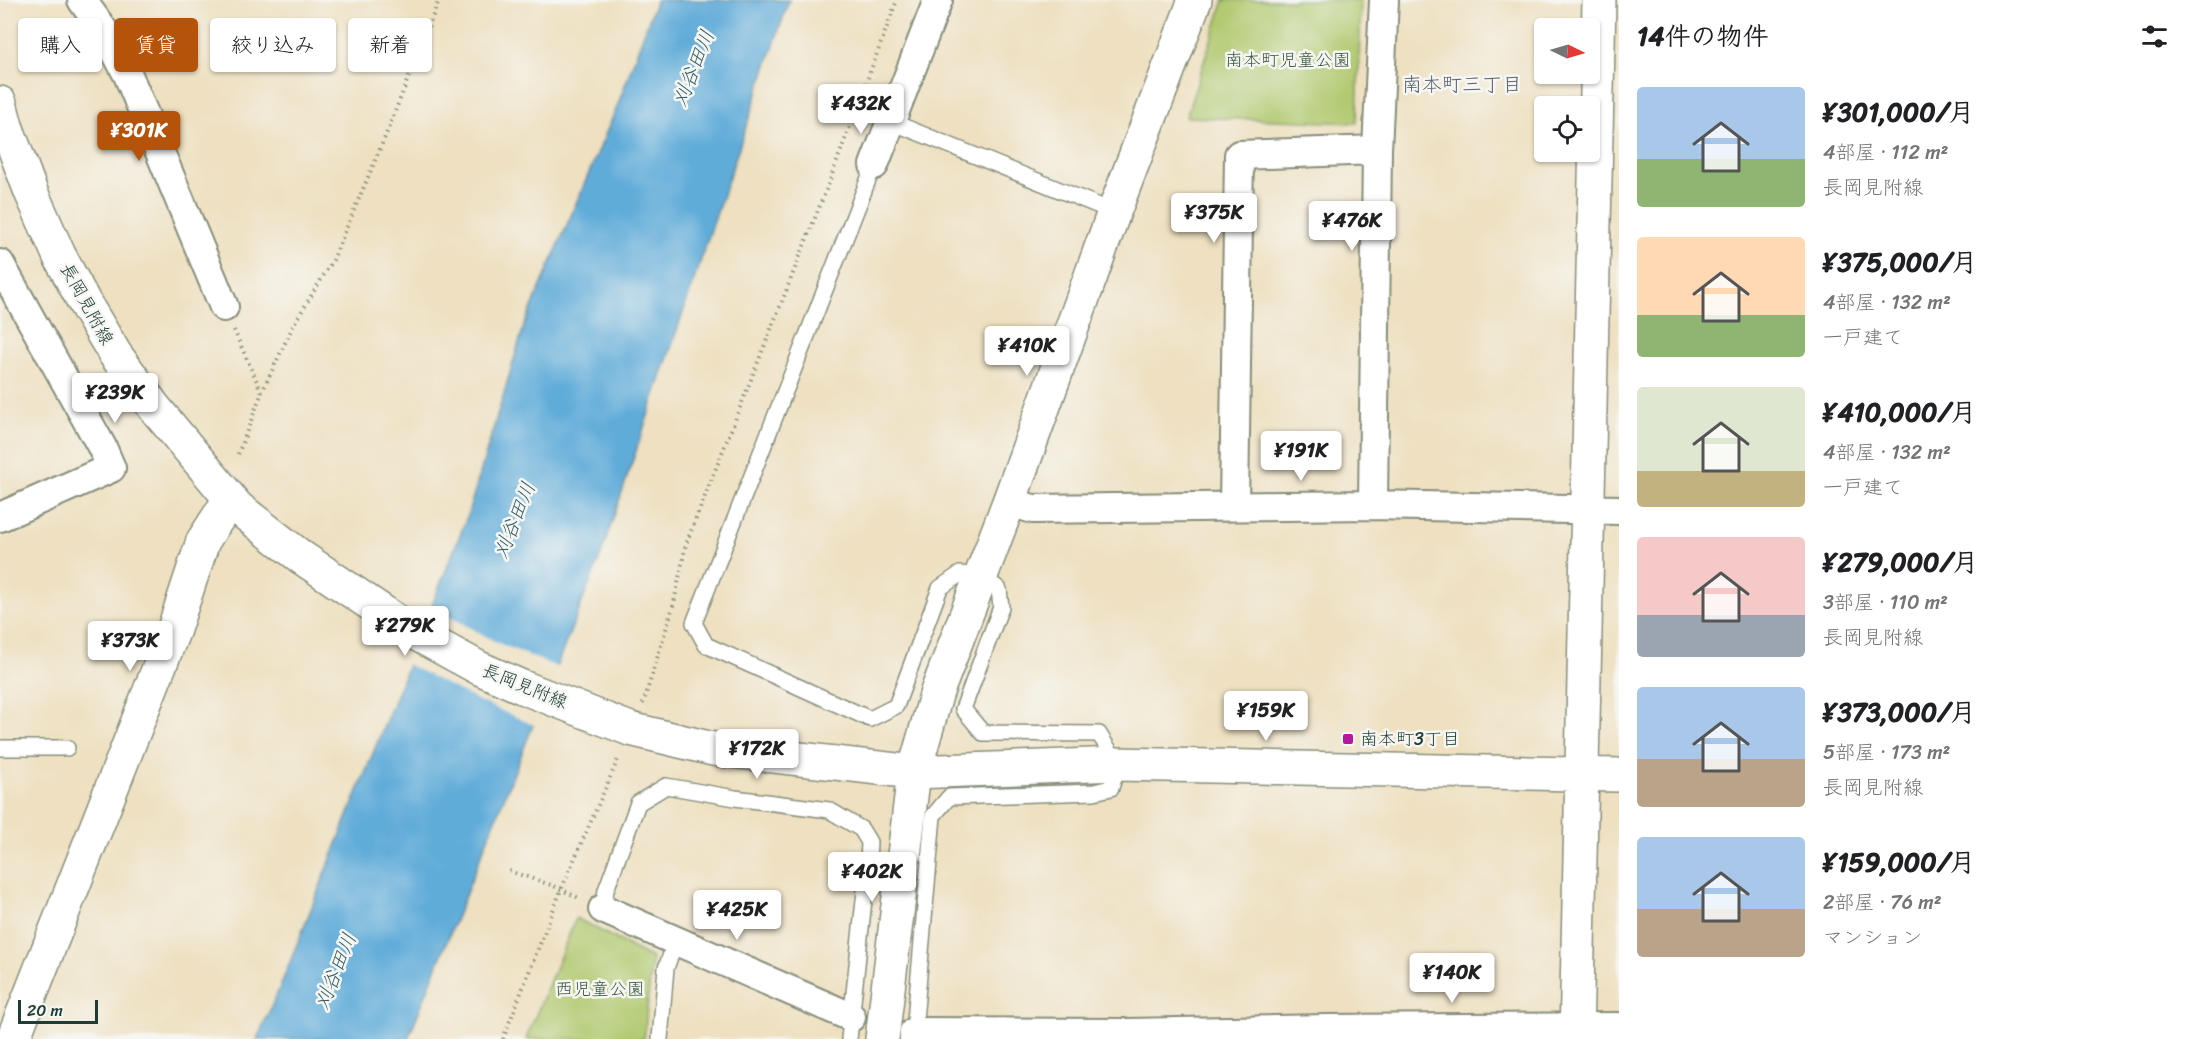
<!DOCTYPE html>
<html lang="ja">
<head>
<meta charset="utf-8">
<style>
  :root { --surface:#fff; --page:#f2f2f2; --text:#202124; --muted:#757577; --accent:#b45309 }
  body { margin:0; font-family:Sriracha,"Klee One",sans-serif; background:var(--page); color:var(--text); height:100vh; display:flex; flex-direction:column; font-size:22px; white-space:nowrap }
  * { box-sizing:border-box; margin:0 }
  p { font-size:20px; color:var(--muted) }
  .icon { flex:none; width:33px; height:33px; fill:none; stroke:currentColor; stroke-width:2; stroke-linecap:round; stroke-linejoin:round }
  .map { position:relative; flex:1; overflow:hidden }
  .drawer { display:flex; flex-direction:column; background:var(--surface); width:570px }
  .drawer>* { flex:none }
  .banner { position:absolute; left:18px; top:18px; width:570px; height:54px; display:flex; gap:12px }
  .needle { width:39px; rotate:95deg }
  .fabs { position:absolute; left:1534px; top:18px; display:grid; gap:12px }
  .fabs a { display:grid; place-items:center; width:66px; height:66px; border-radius:6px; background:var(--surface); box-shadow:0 2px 4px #0004; font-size:30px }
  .scale { position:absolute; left:18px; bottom:15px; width:80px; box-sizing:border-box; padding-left:6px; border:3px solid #1f3d34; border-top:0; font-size:16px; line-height:21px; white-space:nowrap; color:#1f3d34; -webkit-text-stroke:4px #f6f6f2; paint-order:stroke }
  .price { position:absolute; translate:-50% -51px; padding:0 14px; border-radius:6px; background:#fff; color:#222; font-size:20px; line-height:39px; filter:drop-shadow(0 2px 3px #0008) }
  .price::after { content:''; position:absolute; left:50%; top:36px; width:18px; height:14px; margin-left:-9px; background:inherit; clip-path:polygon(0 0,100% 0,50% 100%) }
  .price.on { background:var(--accent); color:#fff }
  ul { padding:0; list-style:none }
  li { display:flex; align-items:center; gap:18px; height:150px; padding:0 18px }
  li span { display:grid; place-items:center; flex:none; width:168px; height:120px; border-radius:6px; color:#555 }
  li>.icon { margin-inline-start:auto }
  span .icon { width:72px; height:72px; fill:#fffc; stroke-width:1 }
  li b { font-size:26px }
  h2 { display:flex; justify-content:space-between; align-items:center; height:72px; padding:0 18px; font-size:26px }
  .chip { padding:0 21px; border-radius:6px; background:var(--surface); box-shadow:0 2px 4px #0004; font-size:21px; line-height:54px }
  .chip.on { background:var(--accent); color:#fff }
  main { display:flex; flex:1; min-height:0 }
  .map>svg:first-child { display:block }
  .green { fill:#b1c96f; stroke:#688352; stroke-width:1.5 }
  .water { fill:#61acd9; stroke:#407486; stroke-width:1.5 }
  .pier { fill:#eee0c0 }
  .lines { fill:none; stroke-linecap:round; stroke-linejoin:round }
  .lane-casing { stroke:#868e7a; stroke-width:18 }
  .street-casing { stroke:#868e7a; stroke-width:32 }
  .secondary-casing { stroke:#868e7a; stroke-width:36 }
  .path { stroke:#868e7a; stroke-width:4; stroke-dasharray:1.5 4.5; stroke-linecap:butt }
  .lane { stroke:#fff; stroke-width:15 }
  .street { stroke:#fff; stroke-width:28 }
  .secondary { stroke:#fff; stroke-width:33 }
  .poi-dot { fill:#b5179e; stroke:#f6f6f2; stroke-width:2 }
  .labels { text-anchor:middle; stroke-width:5; stroke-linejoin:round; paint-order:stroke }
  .park-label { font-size:18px; fill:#3c5940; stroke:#f6f6f2 }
  .street-label { font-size:18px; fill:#1f3d34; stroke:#f6f6f2 }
  .poi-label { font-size:18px; fill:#1f3d34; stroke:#f6f6f2; text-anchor:start }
  .water-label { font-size:20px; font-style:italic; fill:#335e66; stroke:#f6f6f2 }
  .neighbourhood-label { font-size:20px; fill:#5d646e; stroke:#f6f6f2 }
</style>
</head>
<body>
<main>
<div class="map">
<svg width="1619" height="1039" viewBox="0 0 1619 1039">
  <rect width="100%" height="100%" fill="#f6f6f2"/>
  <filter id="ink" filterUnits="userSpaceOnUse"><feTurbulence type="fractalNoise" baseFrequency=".0167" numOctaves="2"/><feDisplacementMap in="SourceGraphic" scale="12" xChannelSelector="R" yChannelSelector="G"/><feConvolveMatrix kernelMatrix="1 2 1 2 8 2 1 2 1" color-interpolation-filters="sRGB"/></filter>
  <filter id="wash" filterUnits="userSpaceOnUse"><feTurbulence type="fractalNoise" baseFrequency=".008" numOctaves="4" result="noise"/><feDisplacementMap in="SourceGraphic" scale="24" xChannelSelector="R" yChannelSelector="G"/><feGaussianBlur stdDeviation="1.35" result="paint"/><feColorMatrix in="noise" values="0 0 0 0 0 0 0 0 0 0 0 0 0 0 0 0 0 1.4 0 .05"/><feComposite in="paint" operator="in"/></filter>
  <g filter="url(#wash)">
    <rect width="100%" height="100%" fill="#eee0c0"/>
    <path class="green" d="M1224 0H1361L1357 123 1186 117Z
      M576 918 652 958 644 1039H526Z"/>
    <path class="water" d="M656 0H789L600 557 408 1039H257L280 987 467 517 524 326 617 107Z"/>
    <path class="pier" d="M428 605 498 643 559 668 536 726 477 700 405 663Z"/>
  </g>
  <g filter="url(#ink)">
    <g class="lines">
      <defs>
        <path id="lane" d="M892 122 1114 212
          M874 165 694 623 706 645 870 719 896 706 940 588 960 574 981 576 999 589 1001 607 963 709 983 733 1099 734 1118 764 1111 788 1094 792 949 797 933 816 914 1032
          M0 748H67
          M603 909 606 890 638 803 666 786 735 798 829 810 861 829 869 842 868 863 849 1039
          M660 1039 666 968 676 940"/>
        <path id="street" d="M82 0 108 37 128 75 224 307
          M874 165 938 0
          M0 264 102 447 111 468 0 517
          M1009 502 1033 509 1373 505 1619 510
          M1373 505 1377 150 1384 0
          M1234 506 1239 155 1377 150
          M603 909 851 1017
          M914 1039V1032L1128 1033 1327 1029 1619 1027"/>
        <path id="secondary" d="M0 103 6 126 31 192 59 255 84 302 115 354 154 407 238 508 301 557 411 631 479 668 522 687 630 729 713 749 914 772 1118 764 1619 775
          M13 1039 173 632 203 541 230 499
          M882 1039 914 772 937 692 1009 502 1114 212 1195 0
          M1576 1039 1599 0"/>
      </defs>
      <use href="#lane" class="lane-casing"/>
      <use href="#street" class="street-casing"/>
      <use href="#secondary" class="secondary-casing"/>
      <path class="path" d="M234 330 261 391
        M238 454 262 392 294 324 333 260 385 137 439 0
        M643 704 674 603 686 544 830 180 897 0
        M509 871 554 886 581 899
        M503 1039 561 890 619 757"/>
      <use href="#lane" class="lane"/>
      <use href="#street" class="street"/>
      <use href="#secondary" class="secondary"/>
    </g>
  </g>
  <rect class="poi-dot" x="1342" y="733" width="12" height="12" rx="3"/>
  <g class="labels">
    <g class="park-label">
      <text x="1288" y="66">南本町児童公園</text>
      <text x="600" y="995">西児童公園</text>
    </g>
    <g class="street-label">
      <text transform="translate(87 304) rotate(61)" y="6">長岡見附線</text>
      <text transform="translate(525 686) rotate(22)" y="6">長岡見附線</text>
    </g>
    <g class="poi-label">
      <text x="1360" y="745">南本町3丁目</text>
    </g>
    <g class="water-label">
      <text transform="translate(693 68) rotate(-68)" y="7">刈谷田川</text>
      <text transform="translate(514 520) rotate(-68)" y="7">刈谷田川</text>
      <text transform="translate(335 971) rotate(-68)" y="7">刈谷田川</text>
    </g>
    <g class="neighbourhood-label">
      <text x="1462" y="91">南本町三丁目</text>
    </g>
  </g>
</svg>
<div class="fabs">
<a><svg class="needle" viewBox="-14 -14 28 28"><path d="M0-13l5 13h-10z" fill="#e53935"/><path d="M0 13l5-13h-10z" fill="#757577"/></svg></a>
<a><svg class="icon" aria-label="locate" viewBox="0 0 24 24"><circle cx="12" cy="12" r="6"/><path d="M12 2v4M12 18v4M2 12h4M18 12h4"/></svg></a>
</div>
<div class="scale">20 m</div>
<b class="price" style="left:861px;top:135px">¥432K</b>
<b class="price on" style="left:139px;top:162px">¥301K</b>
<b class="price" style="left:1214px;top:244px">¥375K</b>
<b class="price" style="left:1352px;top:252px">¥476K</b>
<b class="price" style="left:1027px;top:377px">¥410K</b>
<b class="price" style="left:115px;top:424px">¥239K</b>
<b class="price" style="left:1301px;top:482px">¥191K</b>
<b class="price" style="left:405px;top:657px">¥279K</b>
<b class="price" style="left:130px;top:672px">¥373K</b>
<b class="price" style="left:1266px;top:742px">¥159K</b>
<b class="price" style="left:757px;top:780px">¥172K</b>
<b class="price" style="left:872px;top:903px">¥402K</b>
<b class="price" style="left:737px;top:941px">¥425K</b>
<b class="price" style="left:1452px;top:1004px">¥140K</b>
<div class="banner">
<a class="chip">購入</a>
<a class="chip on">賃貸</a>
<a class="chip">絞り込み</a>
<a class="chip">新着</a>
</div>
</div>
<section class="drawer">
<h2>14件の物件<svg class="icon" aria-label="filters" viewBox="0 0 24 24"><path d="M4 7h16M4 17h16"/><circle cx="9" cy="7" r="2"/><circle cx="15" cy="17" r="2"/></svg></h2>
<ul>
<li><span style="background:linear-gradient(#a9c7e8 60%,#8fb573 0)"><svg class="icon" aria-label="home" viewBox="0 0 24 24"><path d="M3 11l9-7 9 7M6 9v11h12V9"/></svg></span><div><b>¥301,000/月</b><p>4部屋 · 112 m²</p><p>長岡見附線</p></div></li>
<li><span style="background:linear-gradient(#ffd9b3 65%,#8fb573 0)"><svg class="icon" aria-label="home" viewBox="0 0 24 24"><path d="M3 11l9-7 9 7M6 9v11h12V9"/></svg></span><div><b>¥375,000/月</b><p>4部屋 · 132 m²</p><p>一戸建て</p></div></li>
<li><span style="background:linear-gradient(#dfe7d0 70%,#c2b280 0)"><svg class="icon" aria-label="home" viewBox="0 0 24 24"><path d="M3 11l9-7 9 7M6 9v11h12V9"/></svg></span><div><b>¥410,000/月</b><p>4部屋 · 132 m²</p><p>一戸建て</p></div></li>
<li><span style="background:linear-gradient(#f6c9c9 65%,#9aa5b1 0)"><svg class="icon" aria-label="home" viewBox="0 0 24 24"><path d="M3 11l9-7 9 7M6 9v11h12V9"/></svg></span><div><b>¥279,000/月</b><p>3部屋 · 110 m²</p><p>長岡見附線</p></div></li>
<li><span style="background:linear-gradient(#a9c7e8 60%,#b9a48a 0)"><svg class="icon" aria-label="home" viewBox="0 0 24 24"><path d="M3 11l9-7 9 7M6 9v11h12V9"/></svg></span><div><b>¥373,000/月</b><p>5部屋 · 173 m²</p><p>長岡見附線</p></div></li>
<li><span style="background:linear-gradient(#a9c7e8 60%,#b9a48a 0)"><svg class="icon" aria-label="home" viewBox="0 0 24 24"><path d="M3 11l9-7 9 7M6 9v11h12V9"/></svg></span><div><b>¥159,000/月</b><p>2部屋 · 76 m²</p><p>マンション</p></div></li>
</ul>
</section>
</main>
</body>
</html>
